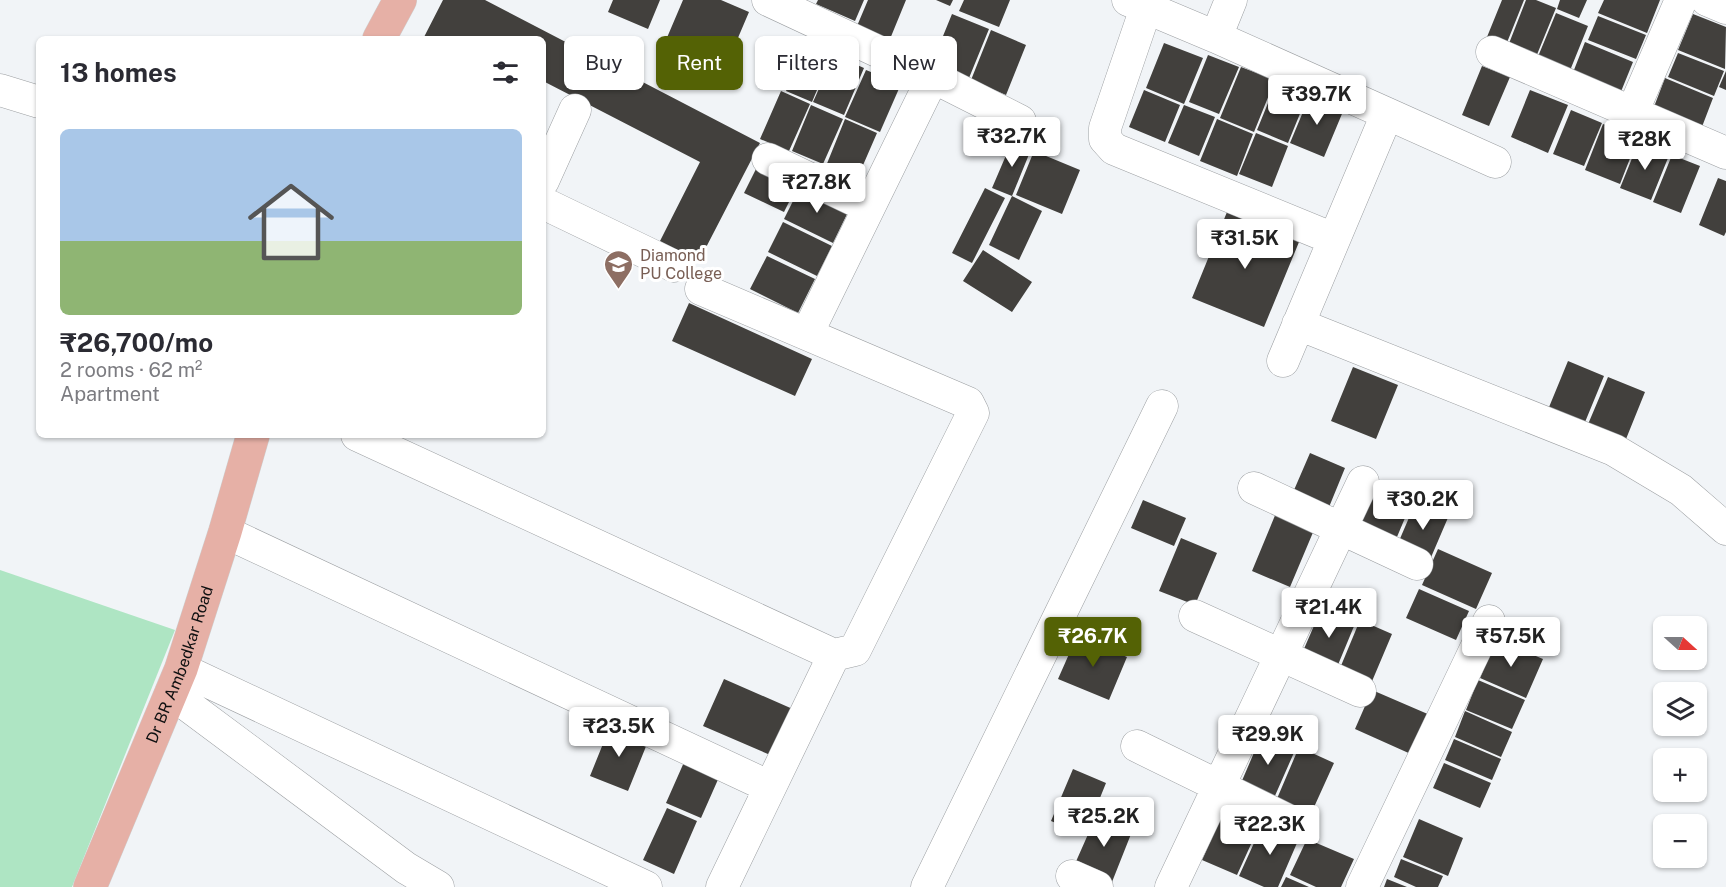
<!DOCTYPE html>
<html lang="en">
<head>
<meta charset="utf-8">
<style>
  :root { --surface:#fff; --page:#f7f7f7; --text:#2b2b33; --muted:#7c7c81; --accent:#546205 }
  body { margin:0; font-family:"Public Sans",sans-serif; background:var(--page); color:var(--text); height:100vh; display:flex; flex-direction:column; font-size:22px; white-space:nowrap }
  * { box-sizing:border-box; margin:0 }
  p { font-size:20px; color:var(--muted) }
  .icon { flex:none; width:33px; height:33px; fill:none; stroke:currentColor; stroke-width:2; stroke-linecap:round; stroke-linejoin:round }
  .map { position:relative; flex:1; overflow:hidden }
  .sheet { position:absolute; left:36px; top:36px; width:510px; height:402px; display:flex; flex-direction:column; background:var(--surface); border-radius:9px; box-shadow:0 2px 4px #0004 }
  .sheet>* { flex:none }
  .banner { position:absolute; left:564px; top:36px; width:570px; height:54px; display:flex; gap:12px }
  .needle { width:39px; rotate:111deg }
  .tools { position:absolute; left:1653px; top:616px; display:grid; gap:12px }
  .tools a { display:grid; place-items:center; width:54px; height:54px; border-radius:9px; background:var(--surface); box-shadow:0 2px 4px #0004; font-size:30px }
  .price { position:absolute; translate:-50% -51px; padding:0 14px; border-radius:6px; background:#fff; color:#222; font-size:20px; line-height:39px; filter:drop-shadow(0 2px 3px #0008) }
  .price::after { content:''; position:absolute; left:50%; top:36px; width:18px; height:14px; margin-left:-9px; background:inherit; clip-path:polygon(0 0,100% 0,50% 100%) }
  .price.active { background:var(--accent); color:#fff }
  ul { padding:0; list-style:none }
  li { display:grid; align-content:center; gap:12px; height:318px; padding:0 24px }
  li span { display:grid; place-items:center; height:186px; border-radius:9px; color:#555 }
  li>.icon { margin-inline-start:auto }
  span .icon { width:108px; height:108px; fill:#fffc; stroke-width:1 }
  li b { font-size:26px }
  h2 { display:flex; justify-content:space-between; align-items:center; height:72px; padding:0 24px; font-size:26px }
  .tag { padding:0 21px; border-radius:9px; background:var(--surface); box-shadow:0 2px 4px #0004; font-size:21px; line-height:54px }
  .tag.active { background:var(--accent); color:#fff }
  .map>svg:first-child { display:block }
  .green { fill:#aee5c3 }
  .building { fill:#42403d }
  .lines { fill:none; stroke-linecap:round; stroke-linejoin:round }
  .minor-casing { stroke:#9c9fa2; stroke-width:33 }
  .major-casing { stroke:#cfcfcf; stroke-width:34 }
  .minor { stroke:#fff; stroke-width:32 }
  .major { stroke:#e6b0a6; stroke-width:33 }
  .labels { text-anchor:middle; stroke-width:6; stroke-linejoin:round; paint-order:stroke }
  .education-label { font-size:16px; fill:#785e54; stroke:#fff; text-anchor:start }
  .street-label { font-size:16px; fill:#0e0f10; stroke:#fff }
</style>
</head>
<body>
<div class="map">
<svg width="1726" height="887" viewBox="0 0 1726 887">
  <rect width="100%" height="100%" fill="#f1f4f7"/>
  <path class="green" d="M0 570 175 630 72 887H0Z"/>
  <path class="building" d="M443 0H485L760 143 699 261 660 241 700 162 543 81V39H423Z
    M613 0H660L648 29 608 12Z
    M683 0H721L749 12 723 73 663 47Z
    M818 0H864L855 21 816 4Z
    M868 0H906L890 39 857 26Z
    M936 0H953L950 6Z
    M964 0H1010L999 27 959 11Z
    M1502 0H1524L1506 45 1487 37Z
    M1526 0H1536L1556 8 1536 57 1508 46Z
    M1560 0H1587L1579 18 1557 9Z
    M1604 0H1660L1647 33 1598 13Z
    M1556 13 1588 26 1569 73 1537 59Z
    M952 14 989 29 969 78 932 63Z
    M1693 14 1726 27 1725 69 1678 50Z
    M1598 16 1646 35 1636 59 1588 40Z
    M991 30 1026 45 1006 95 971 80Z
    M1585 42 1633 62 1620 94 1572 75Z
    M806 43 832 54 812 102 786 91Z
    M1164 43 1203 58 1184 104 1146 88Z
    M1678 53 1724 71 1714 96 1668 77Z
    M834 55 864 68 844 115 813 102Z
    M1208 55 1239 67 1219 114 1189 102Z
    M1482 66 1510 77 1489 126 1462 115Z
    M1241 67 1275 80 1254 132 1220 118Z
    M866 70 901 84 880 132 845 117Z
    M1726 71V90L1719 87Z
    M1665 78 1713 98 1700 132 1652 112Z
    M1277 81 1308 94 1288 143 1257 130Z
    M1144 90 1180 105 1165 142 1129 127Z
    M1530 90 1568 105 1548 153 1511 137Z
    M781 91 810 104 789 151 760 139Z
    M1310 95 1344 109 1324 157 1290 143Z
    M811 105 843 119 823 164 792 151Z
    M1184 105 1215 117 1199 156 1168 143Z
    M1571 110 1602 123 1584 166 1553 154Z
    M845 119 877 133 857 179 826 166Z
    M1217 119 1253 134 1237 176 1200 161Z
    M1603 124 1638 138 1620 184 1585 170Z
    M1256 133 1288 146 1272 187 1239 174Z
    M1013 139 1032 147 1012 196 992 188Z
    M1639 141 1670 153 1651 200 1620 188Z
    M1034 151 1080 170 1062 214 1016 195Z
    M1672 155 1700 166 1681 213 1653 202Z
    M760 161 800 180 784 212 744 193Z
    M1718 178 1726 181V232L1724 236 1699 225Z
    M801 185 850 208 833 243 784 219Z
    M985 188 1005 198 972 263 952 253Z
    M1012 196 1042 211 1019 260 989 245Z
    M1227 212 1299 242 1264 327 1192 298Z
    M783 222 832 246 817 276 768 252Z
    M983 250 1032 282 1012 312 963 281Z
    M767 256 815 279 798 313 750 289Z
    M689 303 812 359 795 396 672 341Z
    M1568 361 1604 376 1583 427 1547 412Z
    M1353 367 1398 385 1376 439 1331 421Z
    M1608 377 1645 392 1624 444 1586 429Z
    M1310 453 1345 468 1327 512 1291 497Z
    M1377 484 1413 499 1394 544 1359 529Z
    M1417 499 1450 513 1429 562 1396 548Z
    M1143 500 1186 518 1174 546 1131 528Z
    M1276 513 1314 530 1290 587 1252 571Z
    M1181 538 1217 553 1195 605 1159 591Z
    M1438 549 1492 573 1476 609 1422 585Z
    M1419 589 1469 611 1456 640 1406 618Z
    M1323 605 1357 619 1335 672 1300 658Z
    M1360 620 1392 634 1370 686 1338 673Z
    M1077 636 1127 657 1109 700 1058 679Z
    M1496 639 1543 659 1526 698 1480 678Z
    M724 679 795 710 775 757 703 726Z
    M1478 680 1525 700 1512 729 1466 710Z
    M1372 690 1430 715 1413 755 1355 729Z
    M1465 711 1512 732 1501 757 1455 737Z
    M611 724 649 739 628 791 590 776Z
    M1262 734 1296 748 1274 798 1241 783Z
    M1454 739 1501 759 1492 780 1445 760Z
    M1299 747 1334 763 1310 816 1276 801Z
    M685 760 720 775 701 818 666 803Z
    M1444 763 1491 783 1480 808 1433 788Z
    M1073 769 1106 783 1085 835 1051 821Z
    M1227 804 1262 820 1237 875 1202 860Z
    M667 808 697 821 674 874 643 860Z
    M1097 814 1133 829 1112 882 1074 866Z
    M1419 819 1463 838 1448 876 1403 857Z
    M1264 821 1300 836 1278 887H1264L1239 876Z
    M1307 839 1354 859 1341 887H1316L1290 875Z
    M1401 859 1443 876 1438 887H1416L1394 877Z
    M1286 877 1309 887H1281Z
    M1387 879 1407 887H1384Z"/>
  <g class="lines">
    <defs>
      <path id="minor" d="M768 0 933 77 1020 121
        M1128 0 1216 37 1495 162
        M1707 0 1726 8
        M1146 8 1105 128V139L1114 149 1334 239
        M1216 37 1231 0
        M1492 52 1726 153
        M0 90 39 102
        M1632 113 1681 0
        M768 159 869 207
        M543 181 575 110
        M543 203 674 266
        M701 289 968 403 973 413 855 650 834 655
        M1298 324 1614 450 1681 490 1726 529
        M807 334 933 77
        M1283 361 1387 114
        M357 435 834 655 722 887
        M1254 488 1417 564
        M225 532 770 787
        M1195 616 1360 691
        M181 669 646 887
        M171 693 406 868 438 887
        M1137 746 1296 824
        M1072 876 1097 887
        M927 887 1162 406
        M1171 887 1363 482
        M1362 887 1489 621"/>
      <g id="major">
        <path d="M379 39 400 0"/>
        <path id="s1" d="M90 887 181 669 225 532 253 435"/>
      </g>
    </defs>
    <use href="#minor" class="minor-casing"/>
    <use href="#major" class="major-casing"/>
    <use href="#minor" class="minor"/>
    <use href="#major" class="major"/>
  </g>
  <defs>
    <symbol id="university-pin" viewBox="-11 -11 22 30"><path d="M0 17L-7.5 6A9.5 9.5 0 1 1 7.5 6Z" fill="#8d6e63" stroke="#fff"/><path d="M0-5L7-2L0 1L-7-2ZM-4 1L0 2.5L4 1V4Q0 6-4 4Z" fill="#fff"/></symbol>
  </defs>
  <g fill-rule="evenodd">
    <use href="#university-pin" x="602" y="248" width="33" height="45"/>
  </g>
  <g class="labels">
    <g class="education-label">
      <text x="640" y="261">Diamond<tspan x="640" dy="18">PU College</tspan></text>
    </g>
    <g class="street-label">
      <text dy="6" stroke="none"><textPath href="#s1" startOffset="240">Dr BR Ambedkar Road</textPath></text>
    </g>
  </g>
</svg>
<div class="tools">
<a><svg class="needle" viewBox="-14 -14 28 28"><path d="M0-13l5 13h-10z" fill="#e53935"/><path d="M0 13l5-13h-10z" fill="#7c7c81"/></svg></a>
<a><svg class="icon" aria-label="layers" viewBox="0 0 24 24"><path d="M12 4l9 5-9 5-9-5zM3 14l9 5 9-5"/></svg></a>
<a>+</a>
<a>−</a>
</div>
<b class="price" style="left:1317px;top:126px">₹39.7K</b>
<b class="price" style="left:1012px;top:168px">₹32.7K</b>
<b class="price" style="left:1645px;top:171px">₹28K</b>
<b class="price" style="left:817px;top:214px">₹27.8K</b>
<b class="price" style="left:1245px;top:270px">₹31.5K</b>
<b class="price" style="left:1423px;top:531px">₹30.2K</b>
<b class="price" style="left:1329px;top:639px">₹21.4K</b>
<b class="price active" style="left:1093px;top:668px">₹26.7K</b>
<b class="price" style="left:1511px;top:668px">₹57.5K</b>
<b class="price" style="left:619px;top:758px">₹23.5K</b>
<b class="price" style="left:1268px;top:766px">₹29.9K</b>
<b class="price" style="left:1104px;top:848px">₹25.2K</b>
<b class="price" style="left:1270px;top:856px">₹22.3K</b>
<div class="banner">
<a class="tag">Buy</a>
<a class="tag active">Rent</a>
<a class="tag">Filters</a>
<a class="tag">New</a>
</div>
<section class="sheet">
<h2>13 homes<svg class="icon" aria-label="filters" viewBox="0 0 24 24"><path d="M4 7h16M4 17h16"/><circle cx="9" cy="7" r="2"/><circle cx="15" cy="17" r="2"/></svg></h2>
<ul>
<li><span style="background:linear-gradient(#a9c7e8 60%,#8fb573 0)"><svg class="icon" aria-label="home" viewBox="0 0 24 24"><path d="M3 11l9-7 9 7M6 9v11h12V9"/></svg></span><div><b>₹26,700/mo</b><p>2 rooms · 62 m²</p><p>Apartment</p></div></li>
</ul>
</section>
</div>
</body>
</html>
